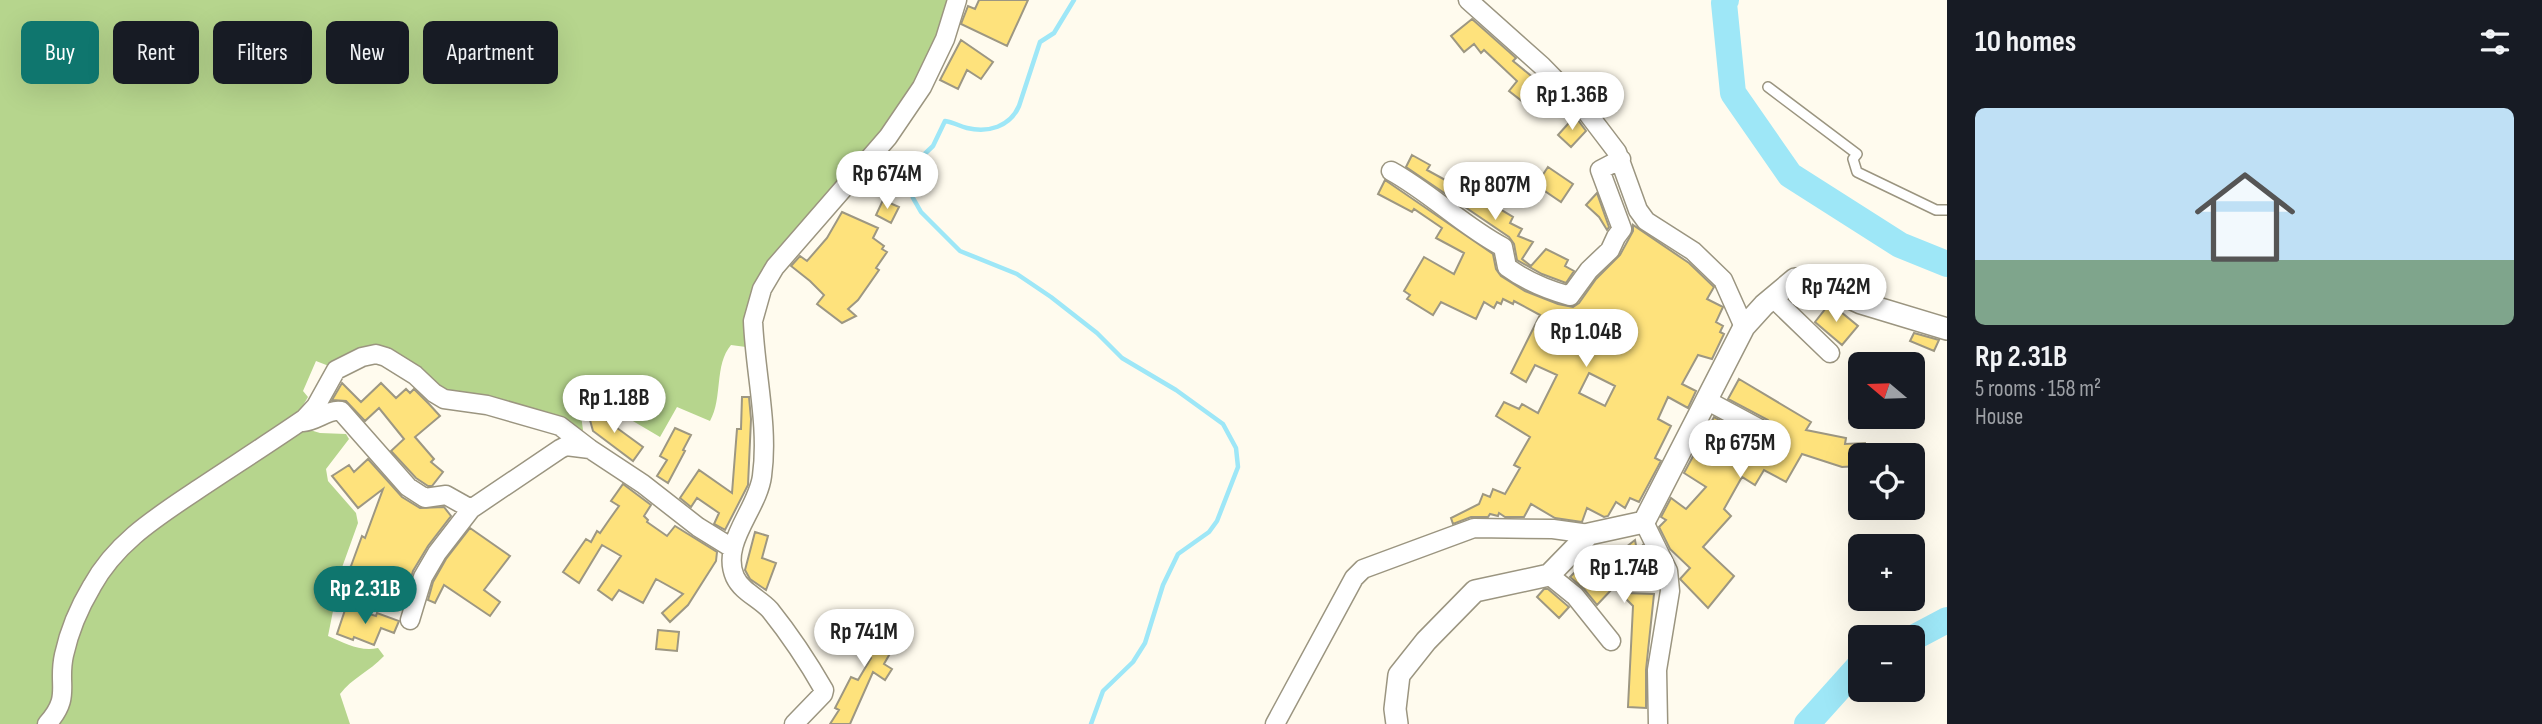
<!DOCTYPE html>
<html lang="en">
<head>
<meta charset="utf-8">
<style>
  :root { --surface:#171b24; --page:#242831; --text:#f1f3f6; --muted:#9ea1a6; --line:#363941; --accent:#0f766e }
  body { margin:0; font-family:"Sofia Sans Condensed",sans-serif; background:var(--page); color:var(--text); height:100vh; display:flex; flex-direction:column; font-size:26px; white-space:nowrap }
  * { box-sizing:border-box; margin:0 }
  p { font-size:23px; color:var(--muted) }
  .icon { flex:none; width:38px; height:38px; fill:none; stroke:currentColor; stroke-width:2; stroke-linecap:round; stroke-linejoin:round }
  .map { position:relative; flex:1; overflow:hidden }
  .panel { display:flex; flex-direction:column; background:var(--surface); width:595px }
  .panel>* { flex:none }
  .banner { position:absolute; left:21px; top:21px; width:665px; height:63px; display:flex; gap:14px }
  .needle { width:46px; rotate:289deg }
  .tools { position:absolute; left:1848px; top:352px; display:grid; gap:14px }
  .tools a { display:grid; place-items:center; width:77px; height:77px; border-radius:10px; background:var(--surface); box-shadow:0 7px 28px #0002; font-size:35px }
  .price { position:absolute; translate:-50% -60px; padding:0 16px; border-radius:24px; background:#fff; color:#222; font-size:23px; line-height:46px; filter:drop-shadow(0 2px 4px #0008) }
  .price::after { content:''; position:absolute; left:50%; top:42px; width:21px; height:16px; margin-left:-10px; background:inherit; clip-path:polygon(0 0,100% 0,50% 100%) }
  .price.selected { background:var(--accent); color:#fff }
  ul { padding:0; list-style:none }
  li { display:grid; align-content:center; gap:14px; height:371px; padding:0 28px }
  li+li { border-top:2px solid var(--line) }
  li span { display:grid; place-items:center; height:217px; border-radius:10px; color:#555 }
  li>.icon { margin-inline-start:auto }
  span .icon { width:126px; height:126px; fill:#fffc; stroke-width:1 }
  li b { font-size:30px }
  h2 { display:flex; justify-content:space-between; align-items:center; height:84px; padding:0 28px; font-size:30px }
  .chip { padding:0 24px; border-radius:10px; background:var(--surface); box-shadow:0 7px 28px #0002; font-size:24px; line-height:63px }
  .chip.selected { background:var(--accent); color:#fff }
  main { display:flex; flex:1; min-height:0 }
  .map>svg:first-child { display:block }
  .green { fill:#b6d58d }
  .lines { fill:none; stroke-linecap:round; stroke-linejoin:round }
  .stream { stroke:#9ee7f7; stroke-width:4.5 }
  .river { stroke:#9ee7f7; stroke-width:26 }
  .building { fill:#fee27c; stroke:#9d9782; stroke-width:2; fill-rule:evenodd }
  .service-casing { stroke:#9b9580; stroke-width:12 }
  .minor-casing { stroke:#9b9580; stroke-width:21 }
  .tertiary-casing { stroke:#9b9580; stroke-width:24 }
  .service { stroke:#fff; stroke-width:9 }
  .minor { stroke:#fff; stroke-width:18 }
  .tertiary { stroke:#fff; stroke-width:21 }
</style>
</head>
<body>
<main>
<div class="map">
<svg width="1947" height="724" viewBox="0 0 1947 724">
  <rect width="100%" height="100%" fill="#fffbee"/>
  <path class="green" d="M0 0H953L919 85 772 265 749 321 746 347 731 345C714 365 723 398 710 421L677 407 660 437 621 414 600 397H587L580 408 583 430 580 433 455 399 387 354 334 368 316 361 303 391 308 397 302 407 310 430 320 433 346 434 349 439 326 469 328 481 356 513 358 523 340 573 343 579 334 606 328 636C345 643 360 652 378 648L384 656C369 672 352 678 340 694L350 724H0Z"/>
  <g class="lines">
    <path class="stream" d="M1074 0 1054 33 1040 42 1019 106C1010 127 988 133 967 128 959 126 953 122 945 121L933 146 912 166 908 175 913 198 921 212 960 251 1017 274 1051 297 1097 333 1122 358 1176 390 1223 424 1236 448 1238 467 1217 521 1209 532 1178 554 1163 585 1145 643 1133 662 1103 691 1091 724"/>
    <path class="river" d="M1726 0 1724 3 1733 93 1790 175 1900 245 1947 264
      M1913 638 1947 620
      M1807 724 1860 665"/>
  </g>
  <path class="building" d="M979 0H1028L1007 46 961 24 968 6 975 9Z
    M1472 19 1516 58 1513 61 1552 93 1537 113 1509 91 1517 81 1484 50 1481 53 1474 44 1464 52 1451 36Z
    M961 40 993 62 981 79 967 70 958 89 940 80Z
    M1575 116 1586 131 1571 147 1558 135Z
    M889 154 899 161 894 168 897 171 884 190 871 180Z
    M1412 155 1430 165 1427 170 1447 181 1448 178 1513 217 1510 223 1522 229 1518 236 1533 242 1522 259 1531 266 1546 249 1568 260 1565 266 1574 271 1566 283 1542 274 1517 260 1514 244 1509 237 1406 167Z
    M1548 167 1573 184 1561 202 1536 185Z
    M1385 180 1493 254 1496 269 1501 276 1525 291 1558 304 1573 307 1579 303 1596 279 1620 255 1633 231V225L1689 263 1714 287 1707 299 1723 307 1716 322 1723 326 1720 332 1724 334 1712 359 1698 355 1682 384 1696 391 1688 408 1668 397 1658 419 1671 426 1655 458 1661 461 1639 502 1630 498 1625 508 1616 502 1608 516 1604 517 1587 508 1582 522 1555 518 1531 504 1524 517H1505L1499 513 1498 516 1490 514 1488 517H1471L1453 524 1451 518 1479 504 1483 494 1490 497 1493 489 1505 494 1520 468 1514 465 1530 437 1496 416 1504 402 1519 409 1522 404 1538 413 1557 375 1535 365 1526 382 1511 373 1540 315 1514 301 1513 304 1503 299 1501 304 1497 302 1494 308 1484 302 1476 319 1441 302 1433 315 1407 299 1410 295 1404 291 1424 257 1454 274 1464 253 1436 238 1442 228 1414 209 1412 212 1378 194ZM1589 373 1615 386 1605 406 1579 393Z
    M1597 193 1609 227 1607 230 1599 217 1586 205Z
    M883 200 899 207 891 223 876 215Z
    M842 212 878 228 873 238 884 246 882 249 887 252 876 268 879 270 858 300 848 309 856 316 842 323 817 304 824 295 810 281 791 266 800 256 807 261 827 238Z
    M1830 303 1858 326 1842 345 1815 322Z
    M1914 333 1939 340 1934 351 1910 341Z
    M1739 379 1811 422 1806 430 1846 438 1845 444 1865 443 1866 455H1860V466L1842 467 1802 454 1786 482 1764 470 1755 485 1742 477 1724 509 1731 516 1703 547 1734 576 1708 608 1680 579 1690 568 1670 549 1659 527 1666 520 1661 517 1671 498 1686 509 1706 487 1684 473 1714 417 1757 440H1767L1772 435V425L1768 420 1728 399Z
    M342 383 361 402 381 383 396 398 406 389 410 393 414 389 429 404 440 416 415 437 434 459 431 462 443 472 432 486H428L416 478 391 451 404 439 379 408 365 421 346 401 332 400Z
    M742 397H749L751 419 748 485 725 530 714 524 719 513 697 498 691 507 680 498 699 470 732 493 737 429H741Z
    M603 409 606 420 643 447 633 461 593 431 588 413Z
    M675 428 691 435 683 450 685 451 668 483 657 476 667 460 660 456Z
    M368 459 402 497 420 508 444 507 451 516 428 546 413 571 405 598 380 588 378 594 355 586 358 577 345 572 351 566 362 536 365 538 383 489 358 508 332 476 349 465 354 472Z
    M623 484 651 505 644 516 648 520 647 522 667 536 675 526 717 552 716 561 688 605 670 622 662 613 683 594 656 579 643 603 619 590 612 600 598 590 621 556 602 545 579 583 563 572 586 539 591 542 597 531 600 533 609 520 619 506 611 501Z
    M470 528 510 556 484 590 500 602 490 616 444 585 435 603 428 600 433 582 446 559Z
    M755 532 768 536 762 558 776 563 766 590 750 579 745 570Z
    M1635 540 1637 551 1643 545 1651 561 1641 568 1646 573 1626 593 1654 594 1646 670V708L1628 707 1633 606 1614 587 1597 605 1584 589 1570 577 1585 562 1583 559 1595 547 1607 562Z
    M1544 589H1548L1569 607 1559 618 1537 597Z
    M346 607 376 616 377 613 399 621 394 633 381 628 374 645 354 637 353 640 337 634Z
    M860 621 896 643 884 664 892 669 885 680 873 672 850 724H830L839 710 835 708 851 677 858 680 871 658 846 643Z
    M658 630 679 632 677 651 656 649Z"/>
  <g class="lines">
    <defs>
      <path id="service" d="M1768 87 1857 154 1853 159 1857 172 1936 210H1947"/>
      <path id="minor" d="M1468 0 1542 66 1585 110 1617 152 1638 210 1646 221 1693 251 1723 280 1744 327
        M1391 171C1431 193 1463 226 1503 247L1507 267C1526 281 1548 290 1570 296L1589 270 1610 250 1616 237 1622 229 1600 170 1621 159
        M1772 297 1830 353
        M1706 400 1762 430
        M303 422C317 421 328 409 341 411L408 487 425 498 446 495 471 509
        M1644 522 1668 571 1670 591 1657 670 1658 724
        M1549 575 1575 596 1611 641
        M410 620 423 577 437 553 471 509 560 449 566 446 590 449
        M47 724C72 696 57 686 64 655 69 632 80 606 92 586 116 542 157 517 197 490 233 466 269 443 304 419L316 406 336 370 362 357 376 354 386 357 415 375 434 393 444 399 487 405 560 426 590 449 643 484 698 527 732 548
        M794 724 823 694 824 690C808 662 790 635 770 610 759 598 742 592 735 577 720 543 758 509 762 476 769 426 755 372 753 321L762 289 775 267 888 137 922 87 945 39 957 0
        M1275 724 1354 578 1363 569 1474 528 1553 529 1589 534"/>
      <path id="tertiary" d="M1397 724 1395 709 1399 675 1426 641 1475 591 1549 575 1589 534 1644 522 1744 327 1764 305 1795 279H1809L1861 303 1947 329"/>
    </defs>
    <use href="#service" class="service-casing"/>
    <use href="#minor" class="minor-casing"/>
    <use href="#tertiary" class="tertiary-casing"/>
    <use href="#service" class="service"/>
    <use href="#minor" class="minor"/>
    <use href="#tertiary" class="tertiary"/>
  </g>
</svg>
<div class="tools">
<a><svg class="needle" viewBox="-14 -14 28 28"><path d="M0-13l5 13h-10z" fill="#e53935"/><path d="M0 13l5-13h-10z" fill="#9ea1a6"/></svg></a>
<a><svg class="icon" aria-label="locate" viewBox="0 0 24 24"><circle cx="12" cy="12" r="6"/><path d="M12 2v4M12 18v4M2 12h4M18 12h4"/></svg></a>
<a>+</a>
<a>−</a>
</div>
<b class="price" style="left:1572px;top:132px">Rp 1.36B</b>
<b class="price" style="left:887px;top:211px">Rp 674M</b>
<b class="price" style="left:1495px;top:222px">Rp 807M</b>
<b class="price" style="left:1836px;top:324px">Rp 742M</b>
<b class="price" style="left:1586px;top:369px">Rp 1.04B</b>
<b class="price" style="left:614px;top:435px">Rp 1.18B</b>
<b class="price" style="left:1740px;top:480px">Rp 675M</b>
<b class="price" style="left:1624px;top:605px">Rp 1.74B</b>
<b class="price selected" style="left:365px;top:626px">Rp 2.31B</b>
<b class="price" style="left:864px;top:669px">Rp 741M</b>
<div class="banner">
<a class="chip selected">Buy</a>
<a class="chip">Rent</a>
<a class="chip">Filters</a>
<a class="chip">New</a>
<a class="chip">Apartment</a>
</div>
</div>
<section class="panel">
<h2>10 homes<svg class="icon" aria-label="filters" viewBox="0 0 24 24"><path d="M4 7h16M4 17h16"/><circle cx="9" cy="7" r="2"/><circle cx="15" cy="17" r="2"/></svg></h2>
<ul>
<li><span style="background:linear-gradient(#bfe0f5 70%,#7fa58c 0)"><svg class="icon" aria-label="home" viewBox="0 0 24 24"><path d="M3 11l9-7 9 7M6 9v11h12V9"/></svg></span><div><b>Rp 2.31B</b><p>5 rooms · 158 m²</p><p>House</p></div></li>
</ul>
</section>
</main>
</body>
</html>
